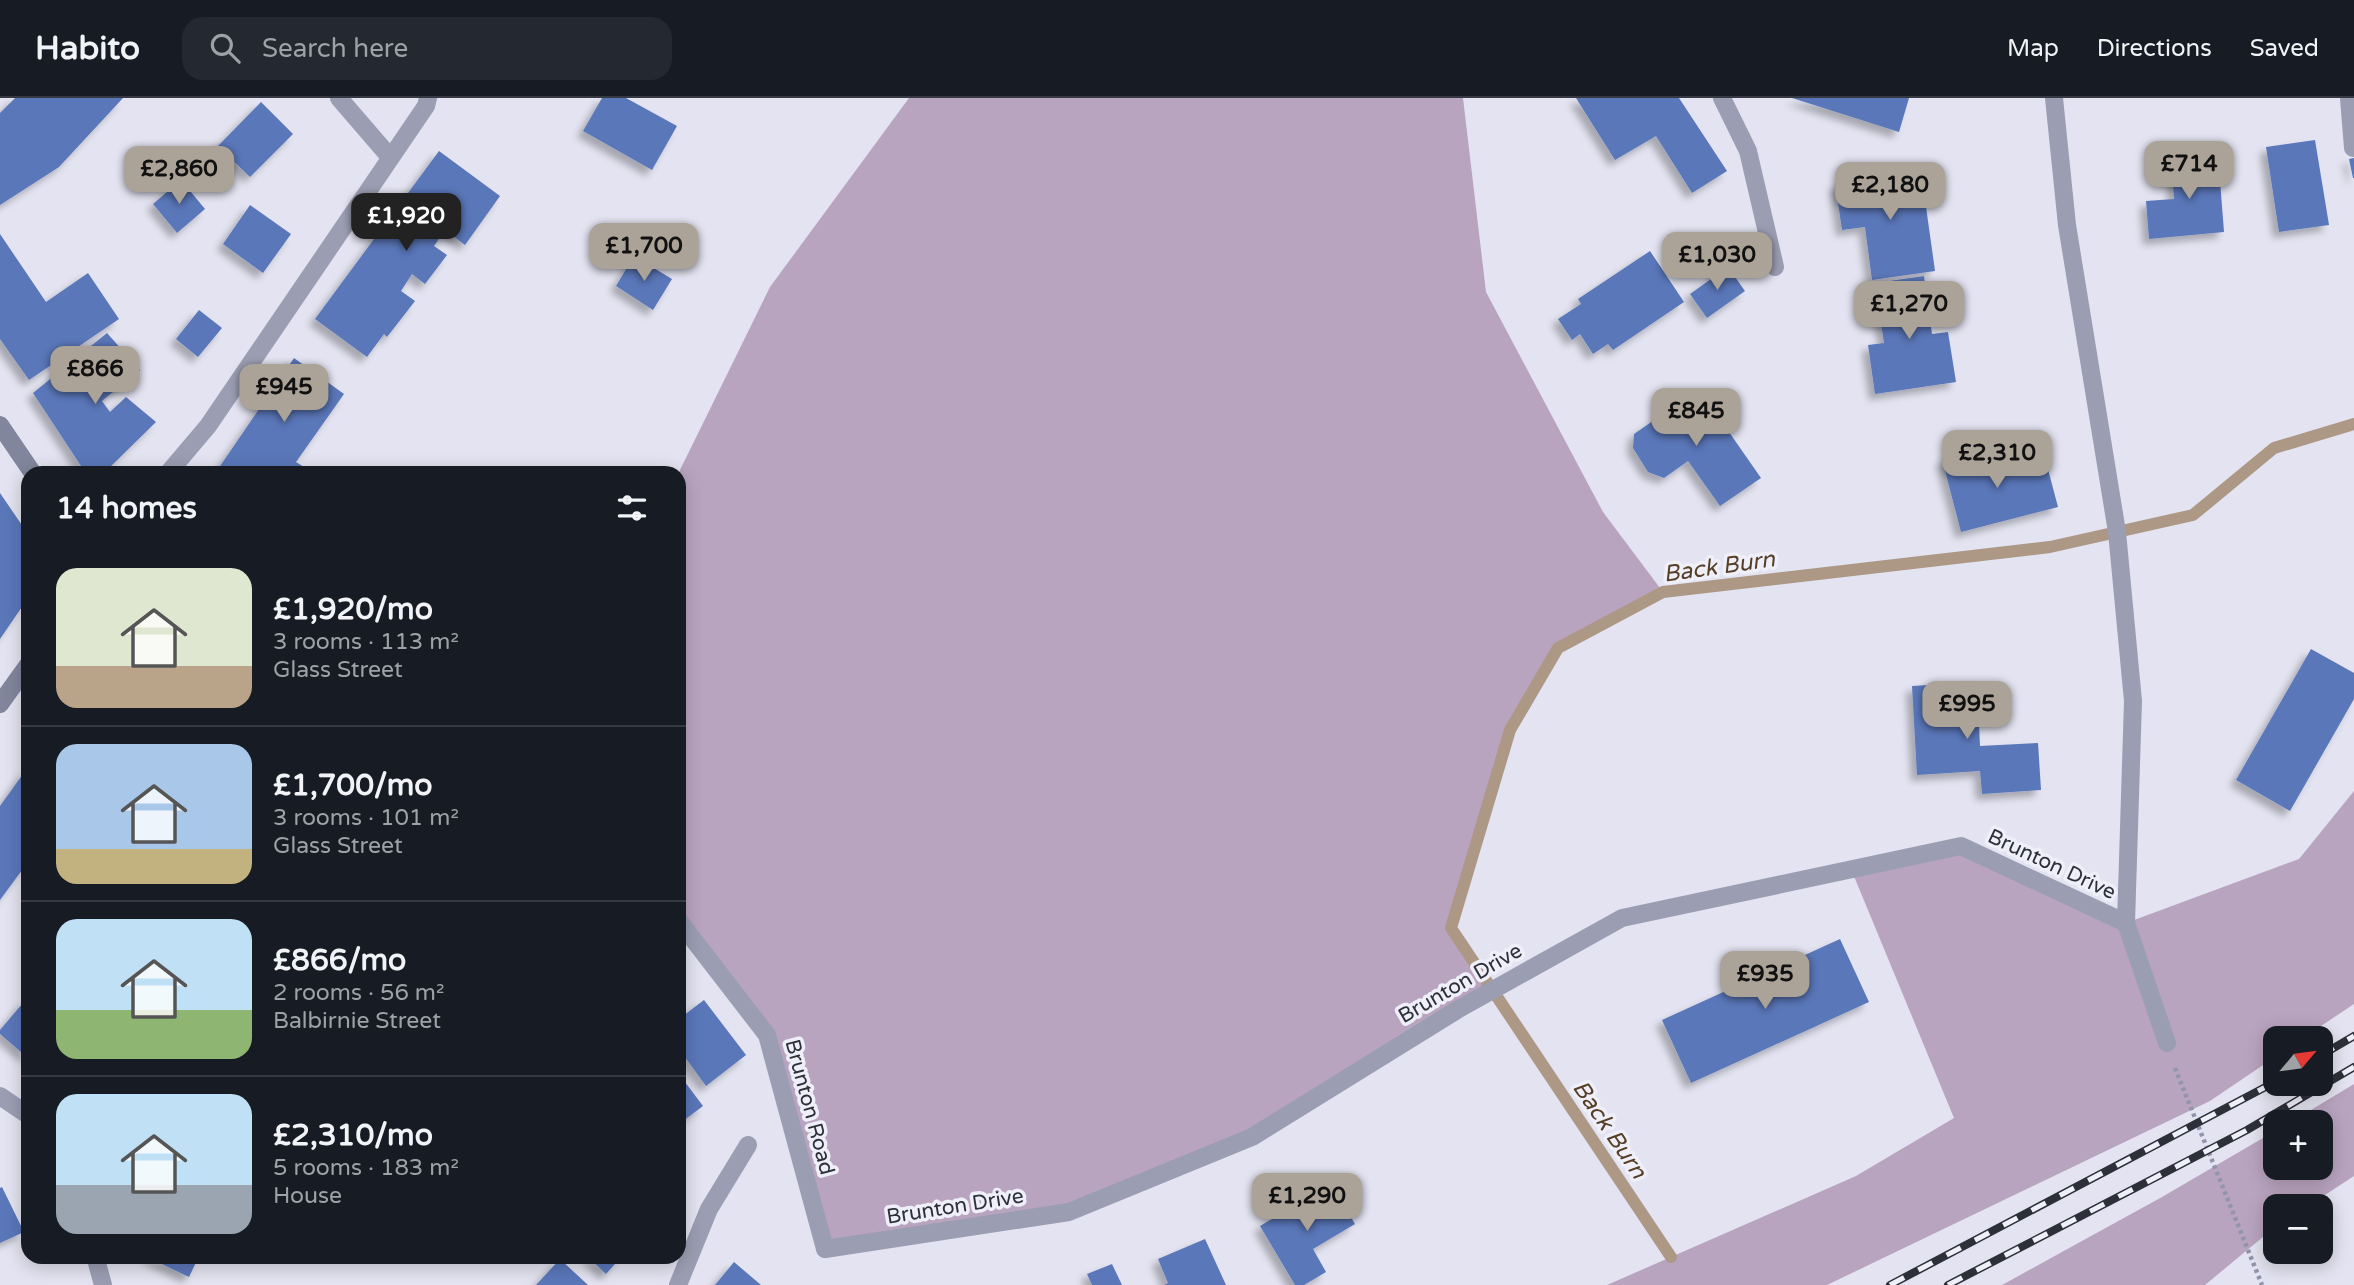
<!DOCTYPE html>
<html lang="en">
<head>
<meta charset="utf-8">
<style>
  :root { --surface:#171b24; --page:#242831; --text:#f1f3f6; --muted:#9ea1a6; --line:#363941; --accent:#aba298 }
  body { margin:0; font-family:"Varela Round",sans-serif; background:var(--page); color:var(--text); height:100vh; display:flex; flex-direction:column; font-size:26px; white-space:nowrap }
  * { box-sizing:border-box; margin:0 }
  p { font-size:23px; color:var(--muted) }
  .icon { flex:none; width:38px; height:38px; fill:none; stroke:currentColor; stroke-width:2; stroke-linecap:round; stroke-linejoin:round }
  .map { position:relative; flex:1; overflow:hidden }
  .details { position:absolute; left:21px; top:368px; width:665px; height:798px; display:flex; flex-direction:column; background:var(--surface); border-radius:21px; box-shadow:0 4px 18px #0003 }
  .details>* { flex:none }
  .needle { width:46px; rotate:61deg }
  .buttons { position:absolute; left:2263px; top:928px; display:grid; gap:14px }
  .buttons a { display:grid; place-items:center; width:70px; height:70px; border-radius:14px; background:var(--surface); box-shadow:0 4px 18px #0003; font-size:35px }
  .price { position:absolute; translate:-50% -60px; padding:0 16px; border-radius:14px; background:var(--accent); color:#111; font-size:23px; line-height:46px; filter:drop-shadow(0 2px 4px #0008) }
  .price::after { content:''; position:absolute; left:50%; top:42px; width:21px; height:16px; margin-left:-10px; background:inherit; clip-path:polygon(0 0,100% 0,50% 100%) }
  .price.active { background:#222; color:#fff }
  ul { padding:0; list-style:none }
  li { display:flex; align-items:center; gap:21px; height:175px; padding:0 35px }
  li+li { border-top:2px solid var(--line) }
  li span { display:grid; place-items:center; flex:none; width:196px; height:140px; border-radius:21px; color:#555 }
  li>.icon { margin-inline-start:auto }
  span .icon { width:84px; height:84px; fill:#fffc; stroke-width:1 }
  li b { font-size:30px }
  h2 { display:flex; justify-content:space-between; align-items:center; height:84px; padding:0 35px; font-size:30px }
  header { display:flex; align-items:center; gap:42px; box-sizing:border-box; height:98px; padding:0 35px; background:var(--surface); border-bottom:2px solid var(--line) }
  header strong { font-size:33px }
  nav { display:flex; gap:38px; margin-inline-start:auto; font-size:24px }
  .search { width:490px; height:63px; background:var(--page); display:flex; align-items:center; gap:18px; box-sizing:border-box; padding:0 24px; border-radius:21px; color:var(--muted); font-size:26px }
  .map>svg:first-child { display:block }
  .green { fill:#b9a4bf }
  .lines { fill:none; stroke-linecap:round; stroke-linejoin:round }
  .stream { stroke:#ac9885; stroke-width:12 }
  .building { fill:#5a77b9; filter:url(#shadow) }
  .path { stroke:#9194aa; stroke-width:4.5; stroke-dasharray:3.5 3.5; stroke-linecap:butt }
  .service { stroke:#9b9db2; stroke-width:18 }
  .minor { stroke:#9b9db2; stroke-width:18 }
  .secondary { stroke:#81869c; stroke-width:18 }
  .rail-casing { stroke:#2d3039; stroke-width:8 }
  .rail { stroke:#efeff9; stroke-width:5; stroke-dasharray:16; stroke-linecap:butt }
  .labels { text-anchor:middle; stroke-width:7; stroke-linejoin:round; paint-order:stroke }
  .street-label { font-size:21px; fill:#2d3039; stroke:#efeff9 }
  .water-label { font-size:23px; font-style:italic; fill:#563f26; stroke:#efeff9 }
</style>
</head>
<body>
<header>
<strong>Habito</strong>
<div class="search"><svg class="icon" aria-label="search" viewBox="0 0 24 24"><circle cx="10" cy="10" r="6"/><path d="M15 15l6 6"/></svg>Search here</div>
<nav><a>Map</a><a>Directions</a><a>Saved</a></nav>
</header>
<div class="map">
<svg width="2354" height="1187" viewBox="0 0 2354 1187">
  <defs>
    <filter id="shadow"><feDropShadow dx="-6" dy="6" stdDeviation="3.5" flood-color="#0004"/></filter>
  </defs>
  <rect width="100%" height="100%" fill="#e3e3f1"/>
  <path class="green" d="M909 0H1463L1486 194 1603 414 1663 494 1558 550 1510 632 1451 830 1492 892 1252 1039 1069 1114 825 1151 767 937 679 823V374L770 189Z
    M2354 693V906L2303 940H2275V959L2210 1003 1827 1187H1607L1856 1078 1954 1020 1851 771 1961 748 2126 825 2299 761Z
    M2354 986V1078L2308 1108H2275V1129L2205 1187H2002L2162 1099 2275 1033V1069H2320V1024H2291Z"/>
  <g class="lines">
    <path class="stream" d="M1671 1159 1451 830 1510 632 1558 550 1663 494 2050 449 2193 417 2274 350 2354 326"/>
  </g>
  <path class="building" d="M15 0H123L59 69 0 107V15Z
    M602 0H626L677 28 652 72 583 33Z
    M1576 0H1679L1727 73 1692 95 1656 38 1615 62Z
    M1792 0H1909L1899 34Z
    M261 4 293 36 250 79 218 48Z
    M2315 42 2329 127 2279 134 2266 49Z
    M439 53 500 98 465 147 445 132 434 148 447 157 425 186 412 176 401 193 415 203 387 239 384 236 367 259 315 221Z
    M2218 57 2224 134 2149 141 2146 103 2174 101 2171 61Z
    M2354 60V80H2353L2349 61Z
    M1921 73 1935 173 1872 182 1865 129 1842 132 1835 85Z
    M181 82 205 111 177 135 153 106Z
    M250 107 291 136 263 175 223 146Z
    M0 136 46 204 88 175 119 221 29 282 0 241Z
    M1650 153 1684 204 1613 252 1608 246 1593 256 1580 236 1572 242 1558 221 1581 206 1578 201Z
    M634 158 672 181 653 212 616 188Z
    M1728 169 1745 193 1707 220 1690 196Z
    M1924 178 1932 236 1948 234 1956 284 1875 296 1868 247 1884 245 1875 185Z
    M199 212 222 230 198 259 176 241Z
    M107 235 140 272 102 303 110 314 126 299 156 324 105 374H85L33 295Z
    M294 260 344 296 296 364 312 374H216Z
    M1699 291 1761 380 1720 408 1688 363 1664 380 1648 374 1633 350 1634 336Z
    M1983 350 1989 374 2045 360 2058 409 1961 434 1942 361Z
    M0 395 28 436V500L0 541Z
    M2311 551 2354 575V601L2290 713 2236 682Z
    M1977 584 1980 648 2038 645 2041 692 1982 696 1980 673 1917 677 1912 588Z
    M28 669V764L0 802V708Z
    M1840 841 1869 904 1691 985 1662 922Z
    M28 899V960L0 936V932Z
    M704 902 746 957 706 988 679 951V921Z
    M679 976 703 1008 679 1026Z
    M1331 1086 1355 1126 1313 1151 1326 1174 1304 1187H1295L1260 1128Z
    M2 1089 24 1134 0 1145V1090Z
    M1205 1141 1226 1187H1164L1168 1185 1158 1161Z
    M145 1158H199L189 1179Z
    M587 1158H622L606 1176Z
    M560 1161 588 1187H536Z
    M734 1164 761 1187H715Z
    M1112 1166 1122 1187H1092L1087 1176Z"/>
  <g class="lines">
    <path class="path" d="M2175 970 2262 1187"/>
    <path class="service" d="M339 0 389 58
      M2054 0 2067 127 2117 434 2133 603 2126 825 2167 945
      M2349 0 2353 50
      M825 1151 1069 1114 1252 1039 1457 912 1622 820 1961 748 2126 825"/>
    <path class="minor" d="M1722 0 1748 53 1775 169
      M169 374 208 328 426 8 428 0
      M679 823 767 937 825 1151
      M0 998 28 1017
      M95 1158 103 1187
      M678 1187 709 1111 748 1047"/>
    <path class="secondary" d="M0 327 32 374
      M0 606 28 567"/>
    <defs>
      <path id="rail" d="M2320 958 2354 938
        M1890 1187 2275 984
        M1948 1187 2247 1032 2354 969"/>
    </defs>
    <use href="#rail" class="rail-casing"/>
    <use href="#rail" class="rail"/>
  </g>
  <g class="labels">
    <g class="street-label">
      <text transform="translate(2052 766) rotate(25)" y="7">Brunton Drive</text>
      <text transform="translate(1460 885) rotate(-30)" y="7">Brunton Drive</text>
      <text transform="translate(810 1009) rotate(75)" y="7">Brunton Road</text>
      <text transform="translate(955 1108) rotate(-9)" y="7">Brunton Drive</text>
    </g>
    <g class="water-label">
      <text transform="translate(1719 468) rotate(-8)" y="8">Back Burn</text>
      <text transform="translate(1610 1031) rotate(56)" y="8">Back Burn</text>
    </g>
  </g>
</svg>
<div class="buttons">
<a><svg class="needle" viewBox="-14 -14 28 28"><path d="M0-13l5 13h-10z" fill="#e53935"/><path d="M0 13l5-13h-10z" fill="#9ea1a6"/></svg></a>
<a>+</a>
<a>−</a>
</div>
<b class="price" style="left:2189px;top:103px">£714</b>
<b class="price" style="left:179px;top:108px">£2,860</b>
<b class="price" style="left:1890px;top:124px">£2,180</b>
<b class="price active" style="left:406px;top:155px">£1,920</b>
<b class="price" style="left:644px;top:185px">£1,700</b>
<b class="price" style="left:1717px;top:194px">£1,030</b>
<b class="price" style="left:1909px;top:243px">£1,270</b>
<b class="price" style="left:95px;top:308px">£866</b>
<b class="price" style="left:284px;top:326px">£945</b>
<b class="price" style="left:1696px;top:350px">£845</b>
<b class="price" style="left:1997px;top:392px">£2,310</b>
<b class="price" style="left:1967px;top:643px">£995</b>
<b class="price" style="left:1765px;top:913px">£935</b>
<b class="price" style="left:1307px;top:1135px">£1,290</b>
<section class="details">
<h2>14 homes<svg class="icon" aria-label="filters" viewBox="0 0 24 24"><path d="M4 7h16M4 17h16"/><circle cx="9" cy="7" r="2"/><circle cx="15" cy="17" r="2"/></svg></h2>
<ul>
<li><span style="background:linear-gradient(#dfe7d0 70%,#b9a48a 0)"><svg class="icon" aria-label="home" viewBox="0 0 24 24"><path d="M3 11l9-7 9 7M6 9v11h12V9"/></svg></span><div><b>£1,920/mo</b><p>3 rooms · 113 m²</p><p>Glass Street</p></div></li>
<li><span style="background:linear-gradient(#a9c7e8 75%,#c2b280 0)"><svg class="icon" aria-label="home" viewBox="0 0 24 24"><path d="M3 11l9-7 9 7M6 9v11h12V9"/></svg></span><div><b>£1,700/mo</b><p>3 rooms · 101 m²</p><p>Glass Street</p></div></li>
<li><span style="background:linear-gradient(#bfe0f5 65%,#8fb573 0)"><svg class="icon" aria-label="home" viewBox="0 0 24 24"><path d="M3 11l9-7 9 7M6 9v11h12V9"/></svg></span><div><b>£866/mo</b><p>2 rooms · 56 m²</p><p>Balbirnie Street</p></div></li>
<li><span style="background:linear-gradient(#bfe0f5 65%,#9aa5b1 0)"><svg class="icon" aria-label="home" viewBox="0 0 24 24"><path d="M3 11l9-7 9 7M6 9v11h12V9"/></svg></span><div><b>£2,310/mo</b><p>5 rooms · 183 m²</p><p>House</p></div></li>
</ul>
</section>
</div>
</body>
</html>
